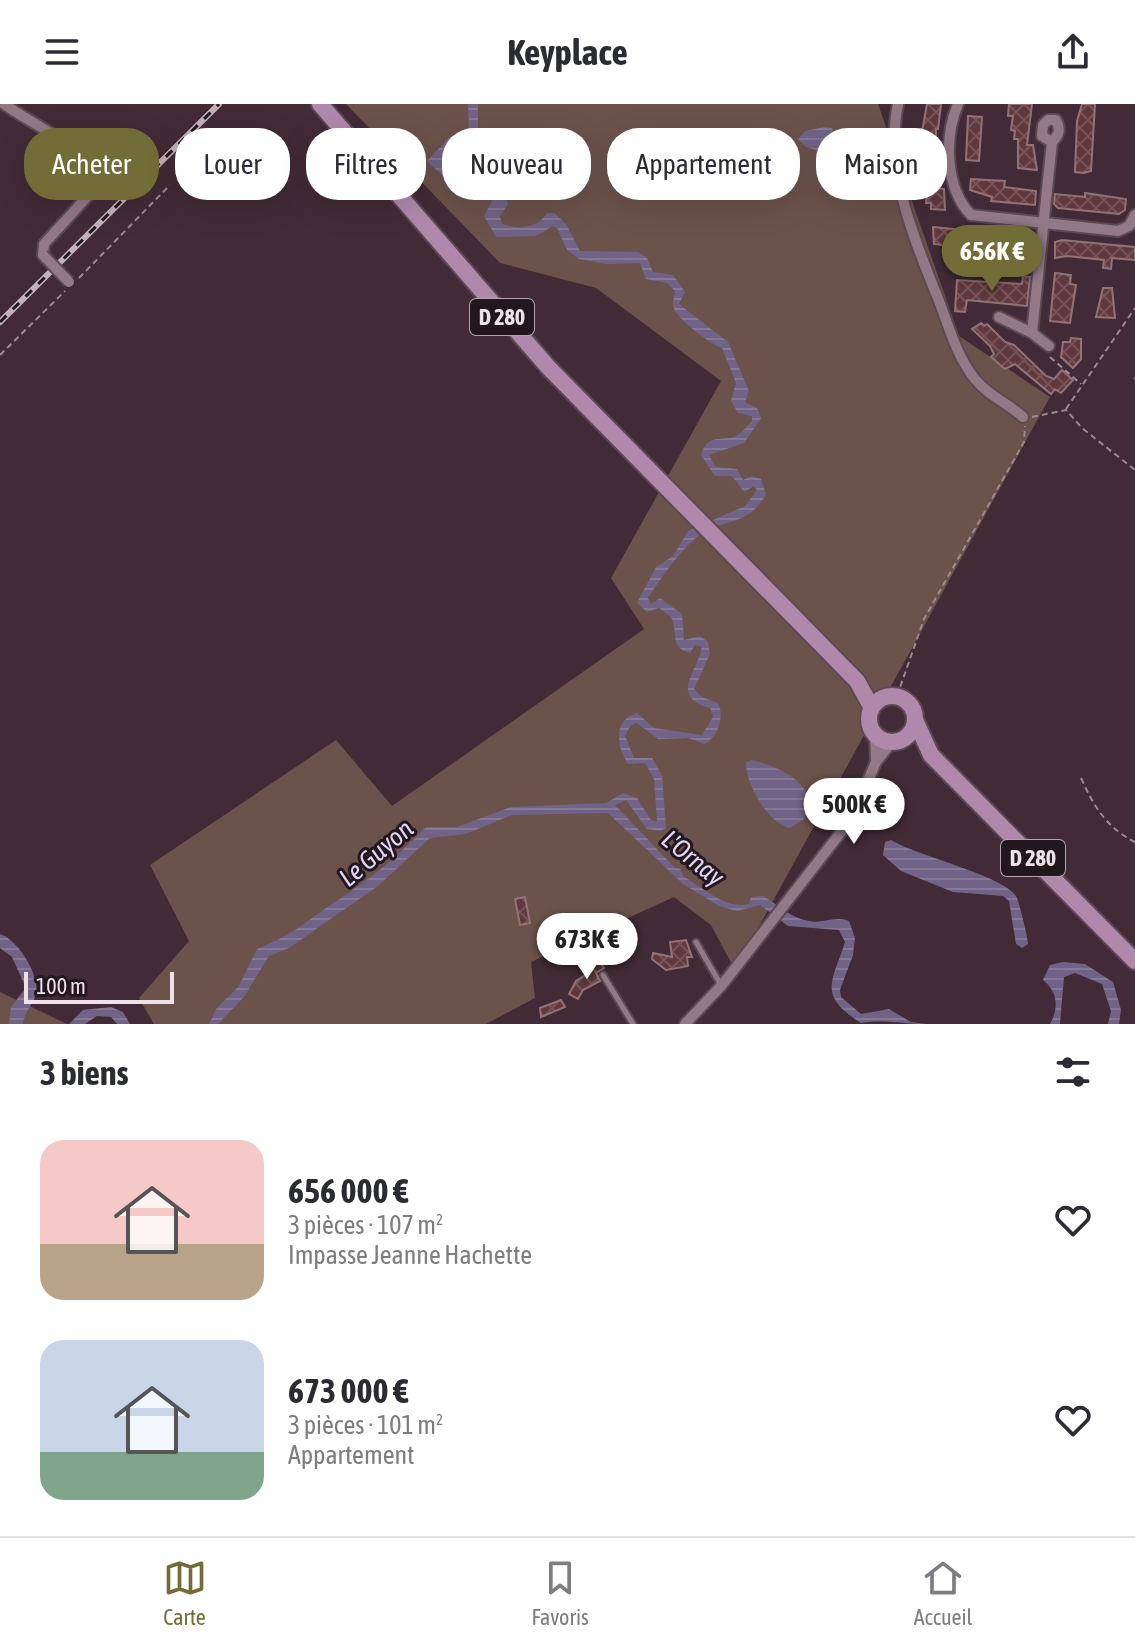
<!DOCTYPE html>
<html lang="fr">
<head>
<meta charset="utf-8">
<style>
  :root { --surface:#fff; --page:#f2f2f3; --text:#2b2b33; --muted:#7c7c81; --line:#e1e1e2; --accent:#726c37 }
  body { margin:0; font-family:"Asap Condensed",sans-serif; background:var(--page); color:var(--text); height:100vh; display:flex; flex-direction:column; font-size:30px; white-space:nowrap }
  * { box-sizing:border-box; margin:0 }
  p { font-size:26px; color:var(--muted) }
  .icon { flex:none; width:44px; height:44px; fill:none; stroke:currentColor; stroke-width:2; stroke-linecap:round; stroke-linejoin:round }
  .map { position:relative; height:920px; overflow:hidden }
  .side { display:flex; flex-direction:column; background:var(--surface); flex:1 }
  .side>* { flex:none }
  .hud { position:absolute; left:24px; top:24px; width:1088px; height:72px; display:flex; gap:16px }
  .scale { position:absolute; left:24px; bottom:20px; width:150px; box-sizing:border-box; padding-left:8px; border:4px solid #f0e1e8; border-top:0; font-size:22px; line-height:28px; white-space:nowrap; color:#f0e1e8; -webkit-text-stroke:6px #22171c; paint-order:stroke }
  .price { position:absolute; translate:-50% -68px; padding:0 18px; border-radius:28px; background:#fff; color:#222; font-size:26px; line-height:52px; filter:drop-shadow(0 2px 4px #0008) }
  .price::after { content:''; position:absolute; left:50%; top:48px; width:24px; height:18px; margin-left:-12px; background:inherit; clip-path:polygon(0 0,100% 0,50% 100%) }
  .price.on { background:var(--accent); color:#fff }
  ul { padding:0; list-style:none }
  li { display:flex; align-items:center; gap:24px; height:200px; padding:0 40px }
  li span { display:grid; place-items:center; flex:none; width:224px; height:160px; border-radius:24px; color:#555 }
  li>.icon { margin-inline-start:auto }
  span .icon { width:96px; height:96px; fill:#fffc; stroke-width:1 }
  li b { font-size:34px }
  h2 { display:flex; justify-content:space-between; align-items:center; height:96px; padding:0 40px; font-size:34px }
  .chip { padding:0 28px; border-radius:32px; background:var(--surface); box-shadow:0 8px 32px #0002; font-size:28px; line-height:72px }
  .chip.on { background:var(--accent); color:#fff }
  header { display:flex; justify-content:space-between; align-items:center; height:104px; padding:0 40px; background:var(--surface); font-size:36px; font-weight:700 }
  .menu { display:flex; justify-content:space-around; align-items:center; height:112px; border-top:2px solid var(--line); background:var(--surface); font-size:22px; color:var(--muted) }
  .menu a { display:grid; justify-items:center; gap:4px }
  .menu .on { color:var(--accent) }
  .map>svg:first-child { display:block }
  .grass { fill:#6b524b }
  .water { fill:url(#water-rules) }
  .building { fill:url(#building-cross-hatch); stroke:#917376; stroke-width:2 }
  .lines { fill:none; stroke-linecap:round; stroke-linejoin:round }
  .service-casing { stroke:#5c4953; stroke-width:9 }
  .minor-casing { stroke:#5c4953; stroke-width:14 }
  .primary-casing { stroke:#5c4953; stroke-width:20 }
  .path { stroke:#9c8992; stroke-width:2; stroke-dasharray:6 4; stroke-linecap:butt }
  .service { stroke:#937885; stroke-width:5 }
  .minor { stroke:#937885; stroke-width:10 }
  .primary { stroke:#b088ac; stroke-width:16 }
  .rail-casing { stroke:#c3b2ba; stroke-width:6 }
  .rail { stroke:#22171c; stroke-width:3; stroke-dasharray:9; stroke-linecap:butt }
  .minor-bridge-casing { stroke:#5c4953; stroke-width:14; stroke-linecap:butt }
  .minor-bridge { stroke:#937885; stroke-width:10 }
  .labels { text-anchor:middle; stroke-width:6; stroke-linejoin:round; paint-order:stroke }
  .shield { fill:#22171c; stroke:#b2a4ab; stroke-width:2 }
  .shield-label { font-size:22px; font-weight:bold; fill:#f0e1e8 }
  .water-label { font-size:26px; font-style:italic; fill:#e1d3f9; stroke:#22171c }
</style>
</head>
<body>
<header><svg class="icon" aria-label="menu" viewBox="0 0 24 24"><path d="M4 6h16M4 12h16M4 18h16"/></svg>Keyplace<svg class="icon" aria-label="share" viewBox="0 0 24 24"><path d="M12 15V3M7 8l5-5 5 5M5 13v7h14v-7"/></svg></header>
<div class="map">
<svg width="1135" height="920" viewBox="0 0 1135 920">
  <defs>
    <pattern id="water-rules" width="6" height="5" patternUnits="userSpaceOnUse" patternTransform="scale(2)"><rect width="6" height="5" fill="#716387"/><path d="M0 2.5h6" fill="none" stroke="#867998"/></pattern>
    <pattern id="building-cross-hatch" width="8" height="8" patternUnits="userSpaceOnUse" patternTransform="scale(2)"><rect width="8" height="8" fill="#60383d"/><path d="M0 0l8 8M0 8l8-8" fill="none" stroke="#775459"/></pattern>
  </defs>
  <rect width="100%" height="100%" fill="#422b36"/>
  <path class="grass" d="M346 0H878L959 232 1050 293 735 866 711 821 674 793 531 858 535 894 486 920H154L139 894 189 837 150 761 336 636 392 702 644 525 611 474 721 277 596 184 500 159Z
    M0 888 67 920H0Z"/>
  <path class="water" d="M468 0H478V32L455 43 445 57 481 81 504 91 508 100 500 112 502 120C519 126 538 124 547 109H554L566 120 580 147 638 148 647 154 653 168 673 171 685 188 679 200 728 238 749 287 745 298 757 304 761 314 744 339 709 351 716 363 737 365 743 376 752 372 761 375 766 390C748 423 727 413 700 431 682 443 660 476 648 494L651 500 660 494 682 510 684 536 700 532 708 538 710 550 694 585 702 593 718 599C725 612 718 634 704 640L688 634 658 635 637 619 631 621 625 632 634 654H652L662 671 666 724 661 727 647 725 626 696 615 701 675 764 681 765 683 772C701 783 727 806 749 800L751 793 763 792C779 801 790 814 809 817 823 820 835 811 849 817L855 834 853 851 840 886 841 893 861 910 889 905 911 918 926 920C902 920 884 915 861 919 817 891 832 879 845 838L839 826 788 822 760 801 737 807 719 802 683 780 608 709 512 711 466 730 430 734 378 782 289 844 269 852 244 893 218 920H209L216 905 239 882 257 845C297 829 307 816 341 794 375 771 398 752 426 723H457L511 703 606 699 623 689 637 694 651 716 657 718 654 675 645 659 628 660C617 643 612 616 637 609L654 624 702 631 713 613 710 604C668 592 698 567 702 543L695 541 690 549C668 543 679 527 671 513L659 504 647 508 637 499 656 463 673 452 688 427 745 402 757 386 754 382 744 388 732 372H715L701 351C708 327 725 339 738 331 743 327 748 321 752 317V312L738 309 731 297 736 279 722 244C711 241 681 217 675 207 671 200 674 194 675 187L667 179 646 175 640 159 606 160 579 155 567 146 557 124 553 122 536 132 496 133 484 112 492 97C486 92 482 92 475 89 457 82 440 71 427 57L450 33 469 24Z
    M824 23 832 24 836 35 819 47 806 43 798 35 805 27Z
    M752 656C778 663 804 673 812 701L804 715 790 724C768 720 745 679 746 658Z
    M891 736C917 752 1002 771 1016 792 1019 797 1028 834 1028 840L1022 844 1016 840 1009 797 1003 792 953 788 901 767 883 751 885 738Z
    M0 830C17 835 40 870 36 890 33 901 24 908 23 920H9L11 903 26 884 12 853 0 844Z
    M1063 858 1085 860 1113 878 1121 906 1119 920H1108L1111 907 1102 880 1075 869 1064 873 1060 920H1050C1059 904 1058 888 1043 876L1050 861Z
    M111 903 123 908 130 920H117L111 913 97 912 85 920H69L83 906Z"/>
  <path class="building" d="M927 0H941L938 25H936L935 58 922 57 923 51 918 50Z
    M1009 0H1032L1027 41H1033L1037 66 1018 64V35H1014L1015 27 1011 26 1013 12H1008Z
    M1082 0H1095L1091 67 1084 69 1075 68 1077 17Z
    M968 12 982 13 979 57 966 56Z
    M930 62 938 63 937 84 944 85 945 106 931 105V99H926L927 86 922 85 923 77 913 76Z
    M971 75 1005 77 1004 83 1036 87 1035 101 991 97 992 93 970 86Z
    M1085 89 1126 95 1125 106 1119 110 1058 104 1054 100 1055 90 1085 93Z
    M933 123 1025 132V135L1034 136 1032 149 1028 152 1013 151 1014 145 970 140 969 145 934 140Z
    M1062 136 1135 143V156L1112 154 1111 165 1103 164 1104 156 1067 152 1055 154V138Z
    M1055 169 1071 171 1070 180 1076 181 1070 219 1050 217Z
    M1023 172 1030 173 1027 202 967 196 965 208 955 207 957 176 1022 180Z
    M1103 184H1112L1115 214 1096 213Z
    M981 219 984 222 987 220 1005 238 1014 241 1046 272 1054 275 1062 266 1073 276 1061 289 1055 285 1051 290 1015 260 1005 265 991 253 994 250 990 242 972 225Z
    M1071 234 1081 235V255L1073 264 1061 253 1063 238H1070Z
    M525 793 530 819 520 821 515 795Z
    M686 836 692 853H687L688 862 666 866 652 855 653 849 672 853 670 838Z
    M599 857 604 864 596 869 600 877 583 886 578 895 569 890 576 877 593 866 591 862Z
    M561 896 565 903 541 913 540 904Z"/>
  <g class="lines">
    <defs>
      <path id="service" d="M696 838 721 881
        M603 871 633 920"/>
      <path id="minor" d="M4 0C28 18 89 46 100 72L97 82 44 140 43 151
        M898 0C884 66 915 137 939 197 949 223 957 253 975 275 988 292 1008 299 1023 313
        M958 0C944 33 945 84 971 111L1118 127 1129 122 1135 111
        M999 213 1032 229 1052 38C1059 31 1061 26 1056 16H1048L1043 21 1042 32 1052 38
        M1032 229 1049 242
        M876 658 892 638
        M685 920 722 881 852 714 876 658 875 631"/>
      <path id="primary" d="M320 0 548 263 857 577 872 604
        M869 615a23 23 0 1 1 46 0a23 23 0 1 1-46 0Z
        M916 618 931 651 1135 857"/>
    </defs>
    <use href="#service" class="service-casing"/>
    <use href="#minor" class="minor-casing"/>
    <use href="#primary" class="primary-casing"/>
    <path class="path" d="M79 174 170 81
      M0 251 65 187
      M1050 253 1081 280
      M1134 275 1135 274
      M1066 305 1135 204
      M1032 313 1066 306 1082 324 1135 366
      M897 592 924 515 1024 338 1025 322
      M1081 674C1094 703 1107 724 1135 738"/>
    <use href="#service" class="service"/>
    <use href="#minor" class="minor"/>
    <use href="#primary" class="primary"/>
    <defs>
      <path id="rail" d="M0 218 219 0"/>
    </defs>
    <use href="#rail" class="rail-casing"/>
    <use href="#rail" class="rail"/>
    <defs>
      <path id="minor-bridge" d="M43 151 69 178"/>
    </defs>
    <use href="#minor-bridge" class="minor-bridge-casing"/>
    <use href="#minor-bridge" class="minor-bridge"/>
  </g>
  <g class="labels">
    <g class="shield">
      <rect x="470" y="195" width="64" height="36" rx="6"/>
      <rect x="1001" y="736" width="64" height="36" rx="6"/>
    </g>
    <g class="shield-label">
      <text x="502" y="221">D 280</text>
      <text x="1033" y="762">D 280</text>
    </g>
    <g class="water-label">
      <text transform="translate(376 749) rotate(-40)" y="9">Le Guyon</text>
      <text transform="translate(693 754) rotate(39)" y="9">L'Ornay</text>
    </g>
  </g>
</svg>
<div class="scale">100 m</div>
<b class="price on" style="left:992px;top:189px">656K €</b>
<b class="price" style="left:854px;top:742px">500K €</b>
<b class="price" style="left:587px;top:877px">673K €</b>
<div class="hud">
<a class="chip on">Acheter</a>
<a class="chip">Louer</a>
<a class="chip">Filtres</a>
<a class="chip">Nouveau</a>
<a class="chip">Appartement</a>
<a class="chip">Maison</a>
</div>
</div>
<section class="side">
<h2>3 biens<svg class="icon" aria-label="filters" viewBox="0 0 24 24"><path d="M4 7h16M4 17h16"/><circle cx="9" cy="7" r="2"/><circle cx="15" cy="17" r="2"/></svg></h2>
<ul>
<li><span style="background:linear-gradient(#f6c9c9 65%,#b9a48a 0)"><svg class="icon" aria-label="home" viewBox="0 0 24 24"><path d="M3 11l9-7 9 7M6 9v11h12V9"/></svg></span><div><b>656 000 €</b><p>3 pièces · 107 m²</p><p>Impasse Jeanne Hachette</p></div><svg class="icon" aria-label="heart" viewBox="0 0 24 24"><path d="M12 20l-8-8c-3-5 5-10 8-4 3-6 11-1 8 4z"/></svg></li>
<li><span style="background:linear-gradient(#c9d6e8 70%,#7fa58c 0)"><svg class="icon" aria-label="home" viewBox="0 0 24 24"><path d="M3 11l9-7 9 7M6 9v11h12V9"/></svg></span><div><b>673 000 €</b><p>3 pièces · 101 m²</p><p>Appartement</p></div><svg class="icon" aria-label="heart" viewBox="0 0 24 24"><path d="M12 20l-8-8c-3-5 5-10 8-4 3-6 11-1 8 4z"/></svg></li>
</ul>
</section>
<nav class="menu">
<a class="on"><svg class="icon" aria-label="map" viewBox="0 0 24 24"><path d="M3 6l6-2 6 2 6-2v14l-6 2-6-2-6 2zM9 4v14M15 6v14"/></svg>Carte</a>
<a><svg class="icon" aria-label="saved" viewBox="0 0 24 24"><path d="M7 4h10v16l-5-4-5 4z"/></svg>Favoris</a>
<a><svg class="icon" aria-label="home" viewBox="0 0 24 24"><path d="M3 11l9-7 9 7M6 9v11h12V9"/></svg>Accueil</a>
</nav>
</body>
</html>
